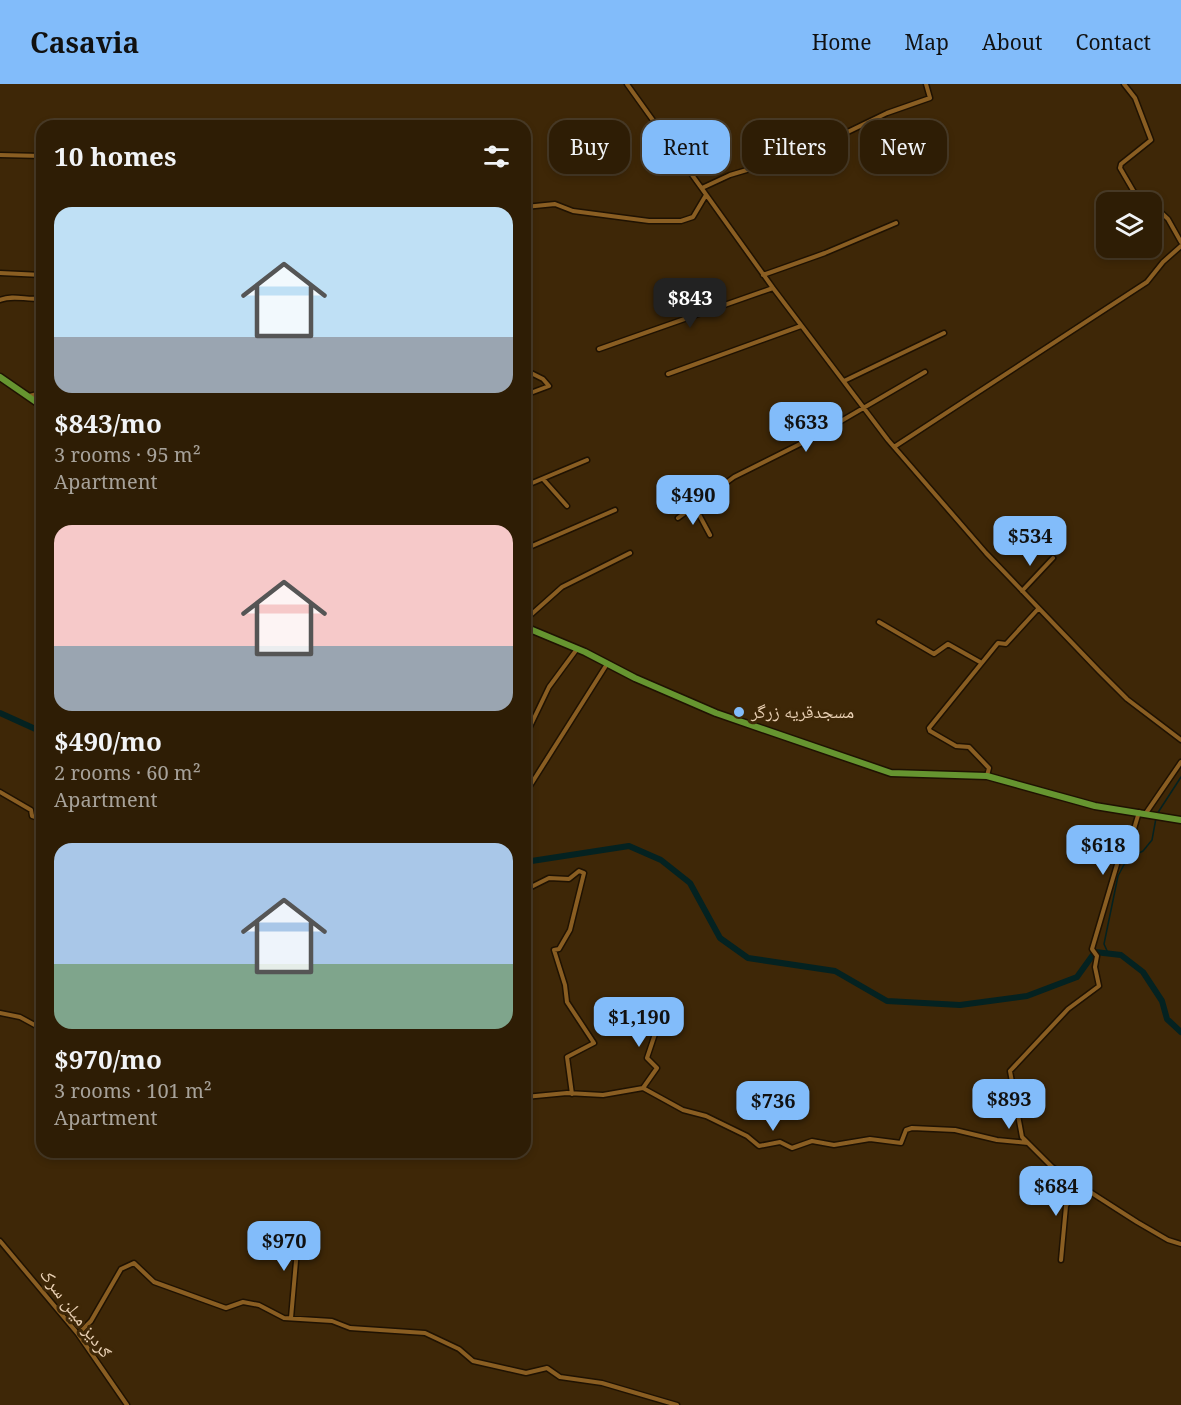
<!DOCTYPE html>
<html lang="en">
<head>
<meta charset="utf-8">
<style>
  :root { --surface:#2e1d05; --page:#36260f; --text:#f1f3f6; --muted:#a7a29a; --line:#493b27; --accent:#82bcfa }
  body { margin:0; font-family:"Noto Serif","Noto Naskh Arabic",serif; background:var(--page); color:var(--text); height:100vh; display:flex; flex-direction:column; font-size:22px; white-space:nowrap }
  * { box-sizing:border-box; margin:0 }
  p { font-size:20px; color:var(--muted) }
  .icon { flex:none; width:33px; height:33px; fill:none; stroke:currentColor; stroke-width:2; stroke-linecap:round; stroke-linejoin:round }
  .map { position:relative; flex:1; overflow:hidden }
  .details { position:absolute; left:36px; top:36px; width:495px; height:1038px; display:flex; flex-direction:column; background:var(--surface); border-radius:18px; box-shadow:0 3px 9px #0003,0 0 0 2px var(--line) }
  .details>* { flex:none }
  .guide { position:absolute; left:549px; top:36px; width:542px; height:54px; display:flex; gap:12px }
  .controls { position:absolute; left:1096px; top:108px; display:grid; gap:12px }
  .controls a { display:grid; place-items:center; width:66px; height:66px; border-radius:12px; background:var(--surface); box-shadow:0 3px 9px #0003,0 0 0 2px var(--line); font-size:30px }
  .price { position:absolute; translate:-50% -51px; padding:0 14px; border-radius:12px; background:var(--accent); color:#111; font-size:20px; line-height:39px; filter:drop-shadow(0 2px 3px #0008) }
  .price::after { content:''; position:absolute; left:50%; top:36px; width:18px; height:14px; margin-left:-9px; background:inherit; clip-path:polygon(0 0,100% 0,50% 100%) }
  .price.on { background:#222; color:#fff }
  ul { padding:0; list-style:none }
  li { display:grid; align-content:center; gap:12px; height:318px; padding:0 18px }
  li span { display:grid; place-items:center; height:186px; border-radius:18px; color:#555 }
  li>.icon { margin-inline-start:auto }
  span .icon { width:108px; height:108px; fill:#fffc; stroke-width:1 }
  li b { font-size:26px }
  h2 { display:flex; justify-content:space-between; align-items:center; height:72px; padding:0 18px; font-size:26px }
  .tag { padding:0 21px; border-radius:18px; background:var(--surface); box-shadow:0 3px 9px #0003,0 0 0 2px var(--line); font-size:21px; line-height:54px }
  .tag.on { background:var(--accent); color:#111 }
  header { display:flex; align-items:center; gap:36px; box-sizing:border-box; height:84px; padding:0 30px; background:var(--accent); color:#111 }
  header strong { font-size:28px }
  nav { display:flex; gap:33px; margin-inline-start:auto; font-size:21px }
  .map>svg:first-child { display:block }
  .lines { fill:none; stroke-linecap:round; stroke-linejoin:round }
  .stream { stroke:#042221; stroke-width:1.5 }
  .river { stroke:#042221; stroke-width:6 }
  .minor-casing { stroke:#1f1202; stroke-width:7 }
  .highway-casing { stroke:#1f1202; stroke-width:9 }
  .minor { stroke:#8a5e22; stroke-width:4 }
  .highway { stroke:#669530; stroke-width:6 }
  .poi-dot { fill:#82bcfa; stroke:#3e2707; stroke-width:2 }
  .labels { text-anchor:middle; stroke-width:6; stroke-linejoin:round; paint-order:stroke }
  .poi-label { font-size:18px; fill:#e9d0b4; stroke:#3e2707; text-anchor:start }
  .street-label { font-size:18px; fill:#e9d0b4; stroke:#3e2707 }
</style>
</head>
<body>
<header>
<strong>Casavia</strong>
<nav><a>Home</a><a>Map</a><a>About</a><a>Contact</a></nav>
</header>
<div class="map">
<svg width="1181" height="1321" viewBox="0 0 1181 1321">
  <rect width="100%" height="100%" fill="#3e2707"/>
  <g class="lines">
    <path class="stream" d="M1157 730 1181 693
      M1108 869 1104 860 1118 792 1127 775 1143 767 1152 756 1156 734"/>
    <path class="river" d="M0 629 42 648
      M525 778 629 762 661 776 690 799 720 854 748 874 835 887 887 917 960 921 1027 912 1077 893 1095 868 1121 871 1143 888 1162 917 1167 935 1181 948"/>
    <defs>
      <path id="minor" d="M627 0 773 204 888 356 986 469 1099 587 1127 615 1181 656
        M1124 0 1135 14 1151 56 1121 80 1120 84 1134 108 1150 118
        M0 71 42 72
        M702 104 730 91 804 69 887 29 930 14 926 0
        M1152 120 1168 135 1181 158
        M525 123 555 120 573 127 649 137H681L693 133 706 111
        M0 189 42 191
        M763 191 825 169 896 139
        M0 216C14 210 28 217 42 214
        M599 265 773 204
        M525 286 543 295 549 302 525 311
        M668 290 801 242
        M844 297 944 249
        M29 312 42 309
        M525 362 529 361
        M894 363 1147 198 1163 178 1181 162
        M543 395 567 422
        M525 402 587 376
        M695 423 710 451
        M678 434 734 393 812 354 925 288
        M525 465 615 426
        M1022 507 1053 474
        M525 536 562 503 630 469
        M879 538 934 570 948 560 980 578
        M525 653 549 603 577 565
        M987 692 989 684 969 663 956 662 930 647 929 644 998 559 1006 560 1038 525
        M525 704 528 705 607 580
        M0 708 31 726 32 732 42 735
        M1139 728 1134 745 1121 767 1092 865 1097 872 1095 883 1099 902 1068 925 1010 987 1022 1053 1052 1083 1073 1097 1137 1138 1168 1156 1181 1160
        M1146 729 1181 678
        M525 806 549 794 569 795 579 787 584 789 570 846 559 865 554 866 565 901 567 918 594 959 567 973 572 1010
        M0 929 20 933 42 945
        M643 1004 657 984 647 974 662 929
        M525 1013 567 1009 603 1011 643 1004 683 1026 706 1032 747 1052 759 1062 780 1058 792 1064 812 1057 834 1061 870 1055 901 1059 906 1046 912 1044 955 1046 997 1056 1028 1059
        M0 1157 78 1250 127 1321
        M1061 1176 1066 1122 1078 1100
        M291 1234 299 1143
        M78 1250 91 1237 121 1185 134 1179 154 1198 226 1224 243 1218 259 1221 284 1234 332 1237 350 1244 425 1249 459 1265 473 1277 526 1289 547 1284 560 1293 602 1299 677 1321"/>
      <path id="highway" d="M0 293 42 322
        M525 543 585 568 635 594 716 629 891 689 987 692 1095 722 1181 736"/>
    </defs>
    <use href="#minor" class="minor-casing"/>
    <use href="#highway" class="highway-casing"/>
    <use href="#minor" class="minor"/>
    <use href="#highway" class="highway"/>
  </g>
  <circle class="poi-dot" cx="739" cy="628" r="6"/>
  <g class="labels">
    <g class="poi-label">
      <text x="751" y="634">مسجدقریه زرگر</text>
    </g>
    <g class="street-label">
      <text transform="translate(76 1229) rotate(53)" y="6">ګردیز میلن سرک</text>
    </g>
  </g>
</svg>
<div class="controls">
<a><svg class="icon" aria-label="layers" viewBox="0 0 24 24"><path d="M12 4l9 5-9 5-9-5zM3 14l9 5 9-5"/></svg></a>
</div>
<b class="price on" style="left:690px;top:245px">$843</b>
<b class="price" style="left:806px;top:369px">$633</b>
<b class="price" style="left:693px;top:442px">$490</b>
<b class="price" style="left:1030px;top:483px">$534</b>
<b class="price" style="left:1103px;top:792px">$618</b>
<b class="price" style="left:639px;top:964px">$1,190</b>
<b class="price" style="left:1009px;top:1046px">$893</b>
<b class="price" style="left:773px;top:1048px">$736</b>
<b class="price" style="left:1056px;top:1133px">$684</b>
<b class="price" style="left:284px;top:1188px">$970</b>
<div class="guide">
<a class="tag">Buy</a>
<a class="tag on">Rent</a>
<a class="tag">Filters</a>
<a class="tag">New</a>
</div>
<section class="details">
<h2>10 homes<svg class="icon" aria-label="filters" viewBox="0 0 24 24"><path d="M4 7h16M4 17h16"/><circle cx="9" cy="7" r="2"/><circle cx="15" cy="17" r="2"/></svg></h2>
<ul>
<li><span style="background:linear-gradient(#bfe0f5 70%,#9aa5b1 0)"><svg class="icon" aria-label="home" viewBox="0 0 24 24"><path d="M3 11l9-7 9 7M6 9v11h12V9"/></svg></span><div><b>$843/mo</b><p>3 rooms · 95 m²</p><p>Apartment</p></div></li>
<li><span style="background:linear-gradient(#f6c9c9 65%,#9aa5b1 0)"><svg class="icon" aria-label="home" viewBox="0 0 24 24"><path d="M3 11l9-7 9 7M6 9v11h12V9"/></svg></span><div><b>$490/mo</b><p>2 rooms · 60 m²</p><p>Apartment</p></div></li>
<li><span style="background:linear-gradient(#a9c7e8 65%,#7fa58c 0)"><svg class="icon" aria-label="home" viewBox="0 0 24 24"><path d="M3 11l9-7 9 7M6 9v11h12V9"/></svg></span><div><b>$970/mo</b><p>3 rooms · 101 m²</p><p>Apartment</p></div></li>
</ul>
</section>
</div>
</body>
</html>
